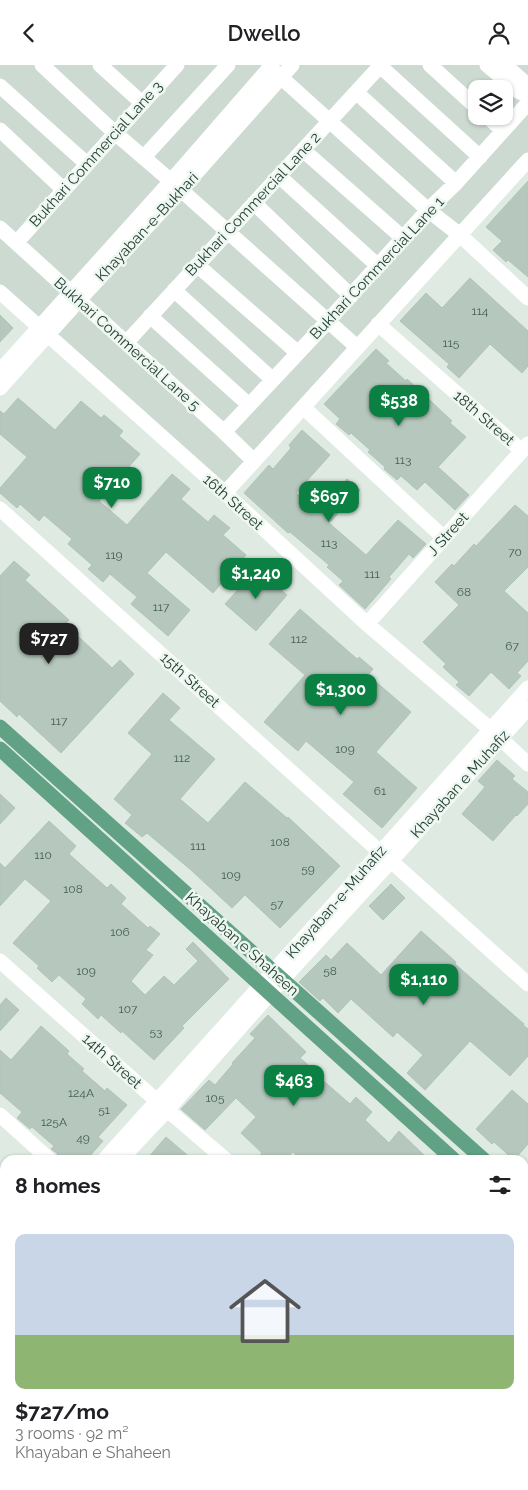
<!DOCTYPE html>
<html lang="en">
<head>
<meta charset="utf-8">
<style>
  :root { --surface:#fff; --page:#f6f6f6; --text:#202124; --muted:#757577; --line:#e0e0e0; --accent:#0b8043 }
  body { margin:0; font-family:Raleway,sans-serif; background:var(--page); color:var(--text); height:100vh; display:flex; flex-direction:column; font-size:19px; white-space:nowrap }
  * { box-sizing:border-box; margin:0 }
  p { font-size:16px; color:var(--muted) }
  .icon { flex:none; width:28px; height:28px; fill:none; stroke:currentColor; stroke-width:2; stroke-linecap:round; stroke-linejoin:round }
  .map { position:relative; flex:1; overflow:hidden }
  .panel { position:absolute; left:0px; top:1090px; width:529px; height:335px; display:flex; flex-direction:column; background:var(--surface); border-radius:15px 15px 0 0; box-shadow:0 1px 4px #0004 }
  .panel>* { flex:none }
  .fabs { position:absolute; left:468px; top:15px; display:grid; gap:10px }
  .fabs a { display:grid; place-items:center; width:45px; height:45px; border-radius:10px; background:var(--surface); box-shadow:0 1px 4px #0004; font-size:25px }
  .price { position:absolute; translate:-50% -42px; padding:0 11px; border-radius:10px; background:var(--accent); color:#fff; font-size:16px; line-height:32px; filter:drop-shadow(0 1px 2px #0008) }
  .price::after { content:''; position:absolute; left:50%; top:30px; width:15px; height:11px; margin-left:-8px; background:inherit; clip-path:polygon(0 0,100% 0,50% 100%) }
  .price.current { background:#222; color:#fff }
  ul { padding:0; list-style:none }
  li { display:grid; align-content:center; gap:10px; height:265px; padding:0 15px }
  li+li { border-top:1px solid var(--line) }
  li span { display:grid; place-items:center; height:155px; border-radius:10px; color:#555 }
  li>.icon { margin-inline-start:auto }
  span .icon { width:90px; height:90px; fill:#fffc; stroke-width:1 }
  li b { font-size:21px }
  h2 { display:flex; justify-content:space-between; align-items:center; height:60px; padding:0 15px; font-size:21px }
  header { display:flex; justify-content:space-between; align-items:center; height:65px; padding:0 15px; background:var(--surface); font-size:22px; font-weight:600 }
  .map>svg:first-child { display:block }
  .built { fill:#ccdad1; fill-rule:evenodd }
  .building { fill:#b6c8bd; stroke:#b0c4b8 }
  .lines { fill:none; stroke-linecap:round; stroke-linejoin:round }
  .minor { stroke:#fff; stroke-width:15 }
  .major { stroke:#61a184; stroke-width:15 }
  .labels { text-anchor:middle; stroke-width:5; stroke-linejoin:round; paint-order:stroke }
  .number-label { font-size:12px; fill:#455e51 }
  .street-label { font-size:15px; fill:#1f3a2d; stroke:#eef7f1 }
</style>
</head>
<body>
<header><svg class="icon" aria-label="back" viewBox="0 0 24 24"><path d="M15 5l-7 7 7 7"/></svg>Dwello<svg class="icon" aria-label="person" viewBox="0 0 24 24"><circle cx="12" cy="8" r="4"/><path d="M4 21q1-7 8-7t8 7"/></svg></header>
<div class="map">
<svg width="528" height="1425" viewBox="0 0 528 1425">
  <rect width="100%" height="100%" fill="#deeae2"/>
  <path class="built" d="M0 0H528V87L224 422 0 221ZM476 24H504V51H476Z"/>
  <path class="building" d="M528 116V212L508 195 506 197 493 185 502 176 486 162Z
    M470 213 528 266V301L522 308 490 279 459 313 447 302 449 299 400 256 426 228 442 243Z
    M0 250 13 263 0 277Z
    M376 284 389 296 386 298 406 316 407 314 420 326 452 356 450 358 466 372 438 402 469 430 455 445 425 417 417 425 401 411 397 415 384 404 385 402 368 387 370 385 351 368 349 370 336 359 340 354 324 339Z
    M18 333 55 365 81 336 101 353 104 350 123 366 119 371 140 389 99 436 127 460 172 409 190 424 181 434 208 457 214 450 230 463 223 470 246 490 213 528 166 487 147 508 190 545 168 571 131 539 137 532 110 509 103 517 88 504 92 500 68 479 72 474 44 450 39 456 20 439 17 443 0 428V423L27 392 0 369V346L4 349Z
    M302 365 330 390 296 428 317 447 347 414 360 425 329 458 366 490 398 455 426 479 413 493 409 489 389 512 391 514 365 544 339 520 343 516 327 502 329 500 290 467 288 468 244 428 269 400 273 404 291 383 289 380Z
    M515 440 528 451V502L504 526 528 548V596L517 608 521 611 509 624 491 607 469 631 456 620 459 617 443 602 446 599 423 577 459 540 435 517 452 499 454 501 474 479 476 481Z
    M14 496 30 510 25 515 69 555 65 559 112 603 120 595 134 609 61 688 19 649 17 652 0 636V511Z
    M257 504 287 530 256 566 225 539Z
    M300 544 357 594 359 592 373 604 368 610 411 647 376 687 417 723 382 763 343 729 354 717 306 676 298 686 264 657 305 610 269 579Z
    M163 628 180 643 169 655 215 694 180 734 208 758 245 717 287 753 288 752 340 801 280 863 245 830 232 843 191 805 147 768 142 772 125 758 132 750 114 734 152 689 128 668Z
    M497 695 515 711 512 714 528 727V739L517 751 516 750 493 776 462 749 485 722 478 716Z
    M0 729 15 743 0 759Z
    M49 756 76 781 69 789 107 823 111 819 126 833 121 839 148 863 150 861 160 869 146 885 153 890 131 916 145 930 164 911 174 920 198 896 186 884 193 877 229 914 182 961 184 963 154 995 122 966 121 968 101 950 98 954 82 939 86 934 59 910 52 917 37 903 39 901 13 878 51 836 25 814 0 841V798L5 803Z
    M391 819 405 833 383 855 369 841Z
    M421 866 456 897 455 899 524 959 523 960 528 964V991L510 1011 470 976 425 1025 407 1008 423 990 397 967 393 972 351 934 338 948 323 933 320 936 299 917 326 890 331 895 347 878 381 910Z
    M6 933 19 945 0 966V940Z
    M268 950 306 987 300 993 321 1011 319 1012 350 1039 356 1032 372 1047 365 1055 389 1078 399 1066 429 1095H374L370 1091 366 1095H301L293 1087 285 1095H256L262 1088 241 1068 256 1052 236 1033 205 1065 181 1044 209 1015 215 1020 233 999 232 998 255 973 250 969Z
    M41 961 69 986 67 989 84 1004 82 1006 105 1026 107 1023 127 1040 98 1072 103 1076 89 1092 88 1091 84 1095H59L57 1088 51 1084 54 1081 32 1062 30 1064 17 1053 22 1047 0 1028V985L11 995Z
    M512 1025 528 1039V1079L514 1095 494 1077 492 1079 476 1064Z
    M166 1072 193 1095H146Z"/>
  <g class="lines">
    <path class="minor" d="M42 0 115 68 171 116
      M100 0 142 38
      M430 0 476 42
      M487 0 518 26 528 31
      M505 0 525 18 528 24
      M380 1 480 92
      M274 6 428 145 460 170 528 233
      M0 21 87 99
      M356 27 456 118
      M487 51 502 65
      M0 65 64 125
      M303 85 403 173
      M144 92 228 0
      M279 111 378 201
      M181 125 357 282
      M254 138 351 231
      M0 163 224 367 254 396
      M16 178 177 0
      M197 200 298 288
      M174 225 273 315
      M0 227 225 428 367 559 490 664
      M150 251 249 340
      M378 259 522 386
      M126 278 381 0
      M0 306 171 116 272 0
      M0 323 79 235 181 125 292 0
      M303 342 444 473
      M224 367 328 256 428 145 456 118 528 38
      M225 428 528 95
      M0 444 380 787
      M367 559 528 379
      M500 673 528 699
      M391 796 528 919
      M0 896 157 1036 226 1095
      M0 1050 50 1095
      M104 1095C246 938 386 780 528 623
      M120 1095 167 1045 282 915 391 796 528 643
      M0 1112H5
      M0 1156H5
      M0 1171H5
      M0 1209 5 1204
      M0 1227 5 1221
      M0 1362 5 1366
      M524 1368 528 1372
      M63 1420 69 1425
      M235 1420 241 1425
      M403 1420 409 1425"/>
    <path class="major" d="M0 662 484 1095
      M0 684 454 1095
      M524 1131 528 1134
      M524 1159 528 1162"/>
  </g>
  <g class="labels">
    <g class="number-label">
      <text x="480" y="250">114</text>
      <text x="451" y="282">115</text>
      <text x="403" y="399">113</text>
      <text x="329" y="482">113</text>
      <text x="515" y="491">70</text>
      <text x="114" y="494">119</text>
      <text x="372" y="513">111</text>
      <text x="464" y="531">68</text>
      <text x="161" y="546">117</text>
      <text x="299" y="578">112</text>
      <text x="512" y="585">67</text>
      <text x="59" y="660">117</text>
      <text x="345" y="688">109</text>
      <text x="182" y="697">112</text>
      <text x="380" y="730">61</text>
      <text x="280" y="781">108</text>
      <text x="198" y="785">111</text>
      <text x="43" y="794">110</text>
      <text x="308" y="808">59</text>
      <text x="231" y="814">109</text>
      <text x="73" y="828">108</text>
      <text x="277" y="843">57</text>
      <text x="120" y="871">106</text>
      <text x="86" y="910">109</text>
      <text x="330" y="910">58</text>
      <text x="128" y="948">107</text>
      <text x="156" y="971">53</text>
      <text x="81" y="1032">124A</text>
      <text x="215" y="1037">105</text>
      <text x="104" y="1049">51</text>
      <text x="54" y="1061">125A</text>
      <text x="83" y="1077">49</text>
    </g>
    <g class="street-label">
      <text transform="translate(96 89) rotate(-48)" y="5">Bukhari Commercial Lane 3</text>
      <text transform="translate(253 139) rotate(-47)" y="5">Bukhari Commercial Lane 2</text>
      <text transform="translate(147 162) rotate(-47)" y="5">Khayaban-e-Bukhari</text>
      <text transform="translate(377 203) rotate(-47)" y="5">Bukhari Commercial Lane 1</text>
      <text transform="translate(127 279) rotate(42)" y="5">Bukhari Commercial Lane 5</text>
      <text transform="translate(484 353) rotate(41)" y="5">18th Street</text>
      <text transform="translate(233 437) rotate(42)" y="5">16th Street</text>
      <text transform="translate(448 469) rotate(-48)" y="5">J Street</text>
      <text transform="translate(190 615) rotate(42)" y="5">15th Street</text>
      <text transform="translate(460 719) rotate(-48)" y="5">Khayaban e Muhafiz</text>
      <text transform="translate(336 837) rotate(-49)" y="5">Khayaban-e-Muhafiz</text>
      <text transform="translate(242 879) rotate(42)" y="5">Khayaban e Shaheen</text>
      <text transform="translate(112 996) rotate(42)" y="5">14th Street</text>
    </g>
  </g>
</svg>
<div class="fabs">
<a><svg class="icon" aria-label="layers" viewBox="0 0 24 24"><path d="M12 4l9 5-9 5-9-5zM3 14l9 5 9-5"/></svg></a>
</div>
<b class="price" style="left:399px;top:362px">$538</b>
<b class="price" style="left:112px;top:444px">$710</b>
<b class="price" style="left:329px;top:458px">$697</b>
<b class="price" style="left:256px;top:535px">$1,240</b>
<b class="price current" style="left:49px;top:600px">$727</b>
<b class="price" style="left:341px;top:651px">$1,300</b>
<b class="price" style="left:424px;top:941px">$1,110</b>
<b class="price" style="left:294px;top:1042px">$463</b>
<section class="panel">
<h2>8 homes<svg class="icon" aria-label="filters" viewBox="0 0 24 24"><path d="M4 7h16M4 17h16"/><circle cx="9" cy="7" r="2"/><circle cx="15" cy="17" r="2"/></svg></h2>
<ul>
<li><span style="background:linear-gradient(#c9d6e8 65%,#8fb573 0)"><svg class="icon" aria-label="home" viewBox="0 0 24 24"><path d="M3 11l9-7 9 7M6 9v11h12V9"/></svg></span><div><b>$727/mo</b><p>3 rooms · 92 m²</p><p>Khayaban e Shaheen</p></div></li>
</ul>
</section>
</div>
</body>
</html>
